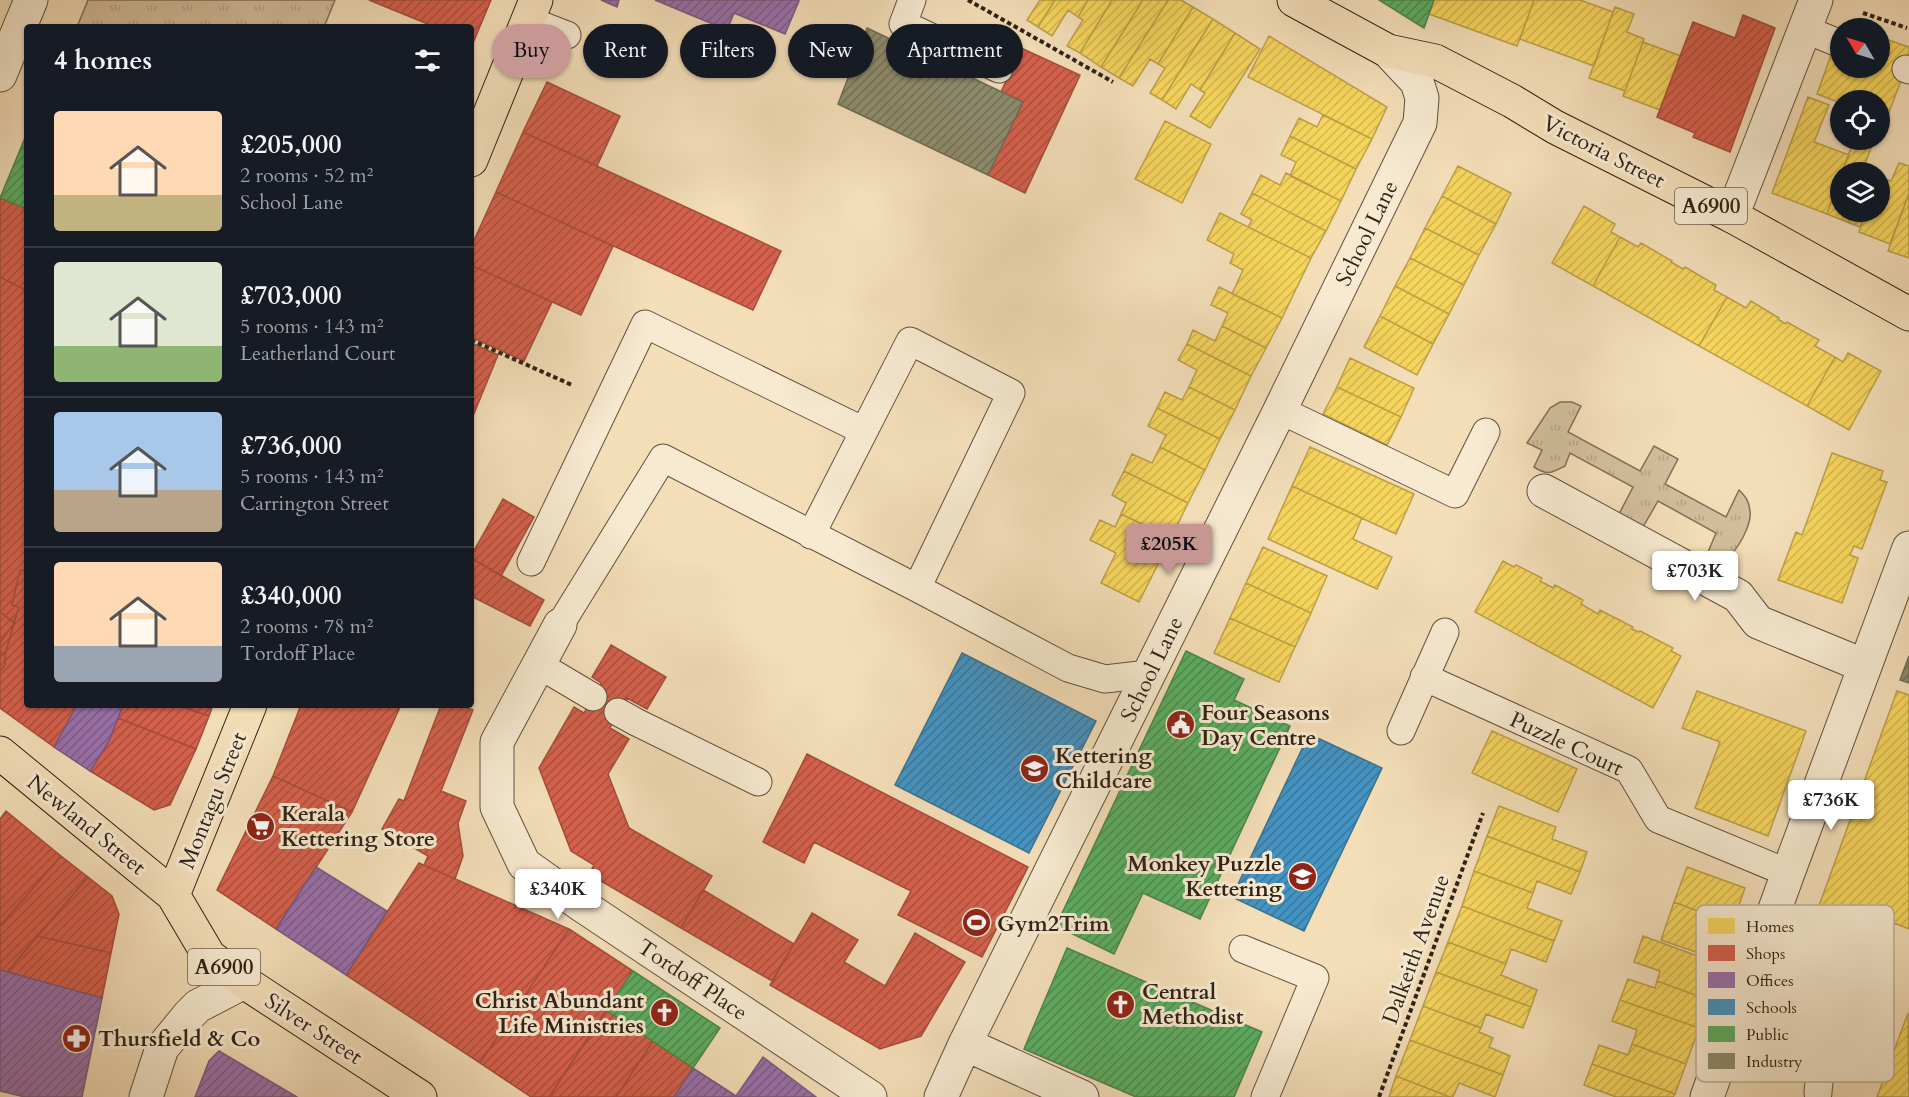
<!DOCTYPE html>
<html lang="en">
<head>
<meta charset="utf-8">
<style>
  :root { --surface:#171b24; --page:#242831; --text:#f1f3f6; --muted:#9ea1a6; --line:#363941; --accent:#c59692 }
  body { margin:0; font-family:Cardo,serif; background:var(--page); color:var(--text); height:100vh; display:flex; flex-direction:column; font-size:22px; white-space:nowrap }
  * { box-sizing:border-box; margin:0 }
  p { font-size:20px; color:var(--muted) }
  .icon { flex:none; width:33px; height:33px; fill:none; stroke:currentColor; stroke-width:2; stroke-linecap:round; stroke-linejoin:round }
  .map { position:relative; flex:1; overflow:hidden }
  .panel { position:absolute; left:24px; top:24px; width:450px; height:684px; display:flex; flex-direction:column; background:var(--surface); border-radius:6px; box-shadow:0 2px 4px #0004 }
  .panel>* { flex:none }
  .hud { position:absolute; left:492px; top:24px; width:570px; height:54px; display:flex; gap:12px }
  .needle { width:39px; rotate:308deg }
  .controls { position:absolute; left:1830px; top:18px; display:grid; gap:12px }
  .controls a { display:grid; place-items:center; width:60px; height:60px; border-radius:50%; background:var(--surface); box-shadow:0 2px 4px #0004; font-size:30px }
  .price { position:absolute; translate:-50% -51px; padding:0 14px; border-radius:6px; background:#fff; color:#222; font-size:20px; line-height:39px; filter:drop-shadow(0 2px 3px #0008) }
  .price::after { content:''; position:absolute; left:50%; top:36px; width:18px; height:14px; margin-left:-9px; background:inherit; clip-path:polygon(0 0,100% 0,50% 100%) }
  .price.current { background:var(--accent); color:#111 }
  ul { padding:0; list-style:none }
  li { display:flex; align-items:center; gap:18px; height:150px; padding:0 30px }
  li+li { border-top:2px solid var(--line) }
  li span { display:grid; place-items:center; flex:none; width:168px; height:120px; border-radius:6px; color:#555 }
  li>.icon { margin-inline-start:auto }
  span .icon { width:72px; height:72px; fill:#fffc; stroke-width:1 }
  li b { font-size:26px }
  h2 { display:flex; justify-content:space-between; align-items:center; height:72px; padding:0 30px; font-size:26px }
  .tag { padding:0 21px; border-radius:27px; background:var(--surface); box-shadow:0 2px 4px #0004; font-size:21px; line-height:54px }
  .tag.current { background:var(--accent); color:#111 }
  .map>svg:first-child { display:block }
  .grass { fill:url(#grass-tufts); stroke:#817058; stroke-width:1.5 }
  .homes { fill:url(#homes-hatch); stroke:#bb9f47; stroke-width:1.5 }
  .shops { fill:url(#shops-hatch); stroke:#a44d3c; stroke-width:1.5 }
  .offices { fill:url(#offices-hatch); stroke:#7a587e; stroke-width:1.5 }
  .schools { fill:url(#schools-hatch); stroke:#3d718f; stroke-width:1.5 }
  .public { fill:url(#public-hatch); stroke:#4d844a; stroke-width:1.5 }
  .industry { fill:url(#industry-hatch); stroke:#706c53; stroke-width:1.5 }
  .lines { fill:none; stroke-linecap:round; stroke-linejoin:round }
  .lane-casing { stroke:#61503e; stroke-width:29 }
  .street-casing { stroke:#61503e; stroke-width:35 }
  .primary-casing { stroke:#302115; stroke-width:35 }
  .path { stroke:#302115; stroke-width:4; stroke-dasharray:4.5 3; stroke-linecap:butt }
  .lane { stroke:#f7ead1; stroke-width:27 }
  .street { stroke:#f7ead1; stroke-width:33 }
  .primary { stroke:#f3deb8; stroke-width:33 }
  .labels { text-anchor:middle; stroke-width:6; stroke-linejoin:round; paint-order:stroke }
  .shield { fill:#f7ead1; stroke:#6c5d4d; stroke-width:1.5 }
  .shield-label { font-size:21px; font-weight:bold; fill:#302115 }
  .street-label { font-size:22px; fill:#302115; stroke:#f7ead1 }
  .poi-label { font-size:22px; font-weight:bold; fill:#302115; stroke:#f7ead1; text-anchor:start }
  .key { fill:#f7ead1; stroke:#bbae99; stroke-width:1.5 }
  .key-label { font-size:16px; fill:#302115 }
</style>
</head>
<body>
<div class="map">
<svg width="1909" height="1097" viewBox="0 0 1909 1097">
  <defs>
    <pattern id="grass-tufts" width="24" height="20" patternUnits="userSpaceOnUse" patternTransform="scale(1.5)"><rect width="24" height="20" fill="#d2be9c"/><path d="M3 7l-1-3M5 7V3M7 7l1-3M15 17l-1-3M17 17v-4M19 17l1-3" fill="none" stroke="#b5a386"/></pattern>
    <pattern id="homes-hatch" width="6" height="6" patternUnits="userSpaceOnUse" patternTransform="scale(1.5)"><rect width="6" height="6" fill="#f6d55c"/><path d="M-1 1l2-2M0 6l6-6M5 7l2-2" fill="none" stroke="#d3b74f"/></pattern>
    <pattern id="shops-hatch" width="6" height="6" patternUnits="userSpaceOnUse" patternTransform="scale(1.5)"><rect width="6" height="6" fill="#d6604d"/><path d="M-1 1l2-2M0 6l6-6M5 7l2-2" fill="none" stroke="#ae4f3f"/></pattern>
    <pattern id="offices-hatch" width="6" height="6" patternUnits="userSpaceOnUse" patternTransform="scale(1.5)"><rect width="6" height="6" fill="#9970ab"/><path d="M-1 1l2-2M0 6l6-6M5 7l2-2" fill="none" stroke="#7d5c8a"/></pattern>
    <pattern id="schools-hatch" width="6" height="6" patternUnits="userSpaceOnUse" patternTransform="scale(1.5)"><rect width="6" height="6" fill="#4393c3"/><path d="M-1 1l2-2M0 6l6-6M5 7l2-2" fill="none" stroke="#38789d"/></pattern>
    <pattern id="public-hatch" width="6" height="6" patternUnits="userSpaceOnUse" patternTransform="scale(1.5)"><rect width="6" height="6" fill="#5aae61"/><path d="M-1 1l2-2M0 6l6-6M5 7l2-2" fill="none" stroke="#4b8d4f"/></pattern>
    <pattern id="industry-hatch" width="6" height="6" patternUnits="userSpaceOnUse" patternTransform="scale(1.5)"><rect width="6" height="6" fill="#8c8c6e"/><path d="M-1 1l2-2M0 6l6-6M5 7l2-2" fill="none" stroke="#737259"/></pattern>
  </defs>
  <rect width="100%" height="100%" fill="#f3deb8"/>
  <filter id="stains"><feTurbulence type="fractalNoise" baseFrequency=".00333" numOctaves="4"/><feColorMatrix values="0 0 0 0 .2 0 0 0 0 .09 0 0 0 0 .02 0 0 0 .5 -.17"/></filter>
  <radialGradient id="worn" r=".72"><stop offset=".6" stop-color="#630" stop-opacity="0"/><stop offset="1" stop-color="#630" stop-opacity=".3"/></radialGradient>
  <path class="grass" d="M88 0H335L324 27H77Z
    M1560 402H1572L1581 406 1568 432 1640 471 1654 446 1678 459 1665 484 1726 517 1739 490C1746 497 1749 501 1750 511 1752 524 1737 554 1724 559 1718 562 1711 559 1706 557L1716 533 1658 501 1643 527 1619 514 1633 487 1570 453 1565 466C1551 473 1548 476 1534 467L1542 450 1527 443 1550 408Z"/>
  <path class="homes" d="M1040 0H1055L1038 27 1027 20Z
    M1055 0H1088L1078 17 1068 10 1052 36 1038 27Z
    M1088 0H1112L1080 53 1067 46 1083 20 1078 17Z
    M1112 0H1143L1101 67 1080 53Z
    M1143 0H1168L1119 78 1101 67Z
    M1168 0H1181L1193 7 1158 64 1150 59 1133 86 1119 78Z
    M1434 0H1534L1517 46 1429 14Z
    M1534 0H1580L1613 12 1594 66 1520 39Z
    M1193 7 1213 19 1162 100 1150 93 1165 68 1158 64Z
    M1615 7 1634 14 1627 32 1644 39 1625 91 1589 78Z
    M1213 19 1235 33 1200 90 1191 84 1176 109 1162 100Z
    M1840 30V68H1880V37L1909 47V60L1886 120 1880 117V100H1840V103L1817 94Z
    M1235 33 1260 49 1210 128 1190 116 1205 93 1200 90Z
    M1269 36 1387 107 1372 139 1248 77Z
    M1643 42 1681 56 1660 110 1623 96Z
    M1808 97 1829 105 1814 142 1849 155 1842 172H1840V177L1827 214 1772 193Z
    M1323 115 1372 139 1356 169 1290 136 1299 118 1317 127Z
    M1165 121 1211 144 1182 203 1135 179Z
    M1290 136 1356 169 1341 201 1290 176 1296 162 1281 155Z
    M1854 140H1874L1863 169 1874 172H1842Z
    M1899 163 1909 166V193L1890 244 1859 232 1866 212H1880V177L1891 181Z
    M1458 166 1511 193 1496 224 1442 196Z
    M1286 173 1341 201 1326 231 1252 193 1261 175 1280 185Z
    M1840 177V212H1866L1860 227 1827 214Z
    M1252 193 1326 231 1311 258 1248 227 1252 220 1241 214Z
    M1909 193V258L1888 251Z
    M1442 196 1496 224 1479 255 1425 228Z
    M1584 206 1615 224 1611 232 1620 237 1593 286 1552 263Z
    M1220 213 1311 258 1282 318 1232 294 1243 270 1230 263 1234 254 1207 240Z
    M1425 228 1479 255 1464 285 1410 258Z
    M1620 237 1638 247 1641 243 1672 261 1671 262 1683 269 1685 267 1716 285 1714 290 1727 297 1699 346 1593 286Z
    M1410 258 1464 285 1449 314 1395 286Z
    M1395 286 1449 314 1433 344 1380 316Z
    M1219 287 1282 318 1266 348 1222 326 1228 313 1211 305Z
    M1727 297 1746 308 1751 301 1779 318V320L1786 324 1787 322 1819 340 1815 346 1835 357 1807 406 1699 346Z
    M1380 316 1433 344 1417 375 1364 347Z
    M1222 326 1266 348 1251 376 1187 344 1193 330 1215 341Z
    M1187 344 1251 376 1235 410 1189 387 1197 370 1178 360Z
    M1848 353 1881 371 1849 430 1807 406 1835 357 1843 362Z
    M1350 358 1414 388 1401 417 1337 387Z
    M1189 387 1235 410 1220 439 1157 408 1165 392 1182 400Z
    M1337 387 1401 417 1387 445 1323 414Z
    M1157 408 1220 439 1205 470 1160 447 1166 435 1148 426Z
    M1160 447 1205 470 1188 503 1124 471 1132 454 1152 463Z
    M1310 447 1414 494 1396 534 1292 486Z
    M1832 453 1883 471 1880 480 1887 482 1862 549 1854 546 1850 555 1858 558 1842 603 1778 580 1796 532 1802 535Z
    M1124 471 1188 503 1171 538 1121 514 1126 503 1112 495Z
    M1292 486 1362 518 1353 539 1392 557 1377 589 1268 539Z
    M1121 514 1171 538 1139 602 1101 583 1116 553 1090 540 1100 520 1115 527Z
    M1263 547 1327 576 1311 613 1246 583Z
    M1503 561 1514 567 1516 565 1542 578 1540 581 1553 588 1555 585 1583 600 1581 604 1598 614 1600 610 1633 627 1632 629 1639 632 1640 631 1673 648 1671 651 1681 656 1653 708 1475 612Z
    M1246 583 1311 613 1295 647 1230 618Z
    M1230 618 1295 647 1279 682 1214 653Z
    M1697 691 1806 731 1768 836 1695 808 1720 742 1682 728Z
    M1897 691 1909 695V929L1894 923 1855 1031 1783 1005Z
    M1492 731 1577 769 1558 812 1472 773Z
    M1499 806 1556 827 1552 839 1587 852 1580 872 1487 836Z
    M1487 836 1580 872 1571 894 1537 881 1533 893 1474 871Z
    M1687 867 1745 888 1732 924 1674 902Z
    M1474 871 1533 893 1527 908 1562 921 1554 941 1462 906Z
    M1674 902 1732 924 1719 960 1661 940Z
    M1462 906 1554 941 1546 962 1511 949 1506 964 1448 942Z
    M1643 936 1722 965 1709 1000 1657 981 1660 971 1634 962Z
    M1448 942 1506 964 1501 975 1537 990 1531 1007 1436 972Z
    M1436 972 1531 1007 1523 1028 1486 1014 1481 1028 1423 1006Z
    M1628 979 1655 988 1657 981 1709 1000 1699 1028 1620 1000Z
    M1620 1000 1699 1028 1686 1064 1632 1044 1637 1030 1612 1021Z
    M1423 1006 1481 1028 1479 1032 1493 1038 1489 1047 1510 1056 1503 1075 1410 1040Z
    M1908 1013 1909 1097H1877Z
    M1410 1040 1503 1075 1495 1097 1459 1083 1453 1097H1450L1396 1076Z
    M1632 1044 1686 1064 1675 1094 1592 1064 1599 1045 1628 1055Z
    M1592 1064 1675 1094 1673 1097H1616L1584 1085Z
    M1396 1076 1450 1097H1389Z"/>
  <path class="shops" d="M369 0H491L473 43 471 42V27H435Z
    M1743 15 1775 28 1730 152 1693 137 1695 133 1657 117 1693 22 1735 38Z
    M1021 48 1080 75 1025 193 988 175 1023 102 1001 92Z
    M547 82 620 116 597 166 523 132Z
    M523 132 781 251 753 310 496 192Z
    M496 192 613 246 581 315 471 265V247Z
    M0 198 27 209V291L0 277Z
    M471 265 552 302 524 361 471 337Z
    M0 277 27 291V571L20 570 12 605 19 607 14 622 0 612Z
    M471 343 498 355 473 416H471Z
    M503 499 534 517 501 576 471 558V556Z
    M471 558 544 600 530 626 471 596Z
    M20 570 27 571V705H77L54 747 0 708V671L5 665V655L19 607 12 605Z
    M0 612 14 623 0 643Z
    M14 623 5 655 0 651V643Z
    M611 645 666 677 647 709 627 698 618 712 610 728 629 739 608 774 629 828 712 876 681 928 589 874 594 865 571 851 539 768 574 707 584 713 593 697 601 683 592 677Z
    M0 651 5 655V665L0 671Z
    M123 705H177L209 716 196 749 118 718Z
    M177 705H213L209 716Z
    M301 705H401L352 812 273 776Z
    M441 705H460L473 710 441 791 466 801 458 823 463 856 455 879 424 865 428 856 382 829 399 799 404 801Z
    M118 718 196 749 170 805 154 810 90 771 108 743Z
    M807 754 1028 867 982 957 898 915 911 891 814 842 804 863 763 842Z
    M273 776 352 812 276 929 217 890Z
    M6 811 61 856 0 926V819Z
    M61 856 88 877 7 972 0 970V926Z
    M419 863 569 929 480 1063 346 975Z
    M88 877 112 896 119 914 111 953 38 936Z
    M703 890 794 944 772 981 681 928Z
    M812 913 858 940 844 962 885 986 915 933 965 962 921 1036 880 1049 770 985Z
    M569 929 633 971 549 1097H531L480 1063Z
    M38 936 111 953 102 998 7 972Z
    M606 1010 653 1041 616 1097H549Z
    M653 1041 693 1068 674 1097H616Z"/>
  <path class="offices" d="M601 0H619L617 7Z
    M655 0H798L799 1 785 34 734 13 727 30Z
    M77 705H123L108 743 90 771 54 747Z
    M316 867 387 911 346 975 276 929Z
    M0 970 102 998 82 1097H25L0 1091Z
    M219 1051 297 1097H195L209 1061Z
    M763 1057 816 1097H674L693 1068 736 1096Z"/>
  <path class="schools" d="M962 653 1096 721 1029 853 895 785Z
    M1309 734 1382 768 1304 931 1232 897Z"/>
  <path class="public" d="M1379 0H1434L1424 28Z
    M27 133V209L0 198Z
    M1186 651 1244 679 1234 700 1290 726 1200 919 1143 893 1114 954 1056 926Z
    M1067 948 1262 1032 1234 1097H1136L1024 1049Z
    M633 971 720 1028 693 1068 606 1010Z"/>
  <path class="industry" d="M867 28 1023 102 988 175 838 104Z
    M1909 656V683L1900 680Z"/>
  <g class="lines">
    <defs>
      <path id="lane" d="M912 0 903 24 999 69
        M528 20 567 35
        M1804 29 1836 42
        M1906 69 1909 70
        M1280 410 1455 494 1486 432
        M811 535 910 341 1011 393 917 588
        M531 562 645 324 864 431
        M560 625 663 458 917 588 1068 668 1105 679 1148 674
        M539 665 593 697
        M1424 677 1629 770 1658 819 1788 873
        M618 712 636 722 758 782
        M1401 731 1445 632
        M1243 949 1315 978 1265 1097
        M1736 1016C1762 1027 1809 1039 1819 1069 1821 1075 1818 1086 1818 1093"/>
      <path id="street" d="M0 75 31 0
        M1732 216 1816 0
        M1544 491 1738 596 1758 622 1865 666
        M560 625 497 742V807L524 864 583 906 870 1097
        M965 1044 1082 1097
        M146 1097 162 1048 189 1015 198 1006 244 982
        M941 1097 965 1044 1280 410 1420 123 1422 98 1417 82 1388 51
        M1707 1097 1788 873 1909 548"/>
      <path id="primary" d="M1294 0 1388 51 1435 61 1512 101 1555 127 1732 216 1909 314
        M471 160 536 0
        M0 753 173 895 209 956 244 982 420 1097
        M173 895 250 705"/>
    </defs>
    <use href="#lane" class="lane-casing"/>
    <use href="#street" class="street-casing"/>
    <use href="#primary" class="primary-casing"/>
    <path class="path" d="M968 0 1113 82
      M1863 13 1907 28
      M471 340 572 385
      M1379 1097 1483 813"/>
    <use href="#lane" class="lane"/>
    <use href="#street" class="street"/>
    <use href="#primary" class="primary"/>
  </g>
  <defs>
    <symbol id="civic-disc" viewBox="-11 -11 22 22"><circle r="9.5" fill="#8f2418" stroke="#f7ead1"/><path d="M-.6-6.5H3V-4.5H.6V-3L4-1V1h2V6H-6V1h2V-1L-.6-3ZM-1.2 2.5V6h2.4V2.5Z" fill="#fff"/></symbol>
    <symbol id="school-disc" viewBox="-11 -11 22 22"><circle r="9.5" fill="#8f2418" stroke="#f7ead1"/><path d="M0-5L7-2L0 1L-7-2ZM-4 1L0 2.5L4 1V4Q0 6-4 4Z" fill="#fff"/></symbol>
    <symbol id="supermarket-disc" viewBox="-11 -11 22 22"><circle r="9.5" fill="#8f2418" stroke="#f7ead1"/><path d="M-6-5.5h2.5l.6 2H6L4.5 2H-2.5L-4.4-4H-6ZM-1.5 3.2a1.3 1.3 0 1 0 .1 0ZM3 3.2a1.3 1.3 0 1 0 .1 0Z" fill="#fff"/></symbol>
    <symbol id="stadium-disc" viewBox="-11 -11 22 22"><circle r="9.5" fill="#8f2418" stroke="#f7ead1"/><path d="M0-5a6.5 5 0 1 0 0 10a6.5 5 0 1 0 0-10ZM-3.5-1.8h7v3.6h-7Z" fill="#fff"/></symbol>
    <symbol id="church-disc" viewBox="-11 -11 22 22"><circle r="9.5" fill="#8f2418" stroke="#f7ead1"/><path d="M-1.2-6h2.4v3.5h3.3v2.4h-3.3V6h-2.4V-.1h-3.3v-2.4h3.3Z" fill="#fff"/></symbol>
    <symbol id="pharmacy-disc" viewBox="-11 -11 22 22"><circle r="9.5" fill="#8f2418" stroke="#f7ead1"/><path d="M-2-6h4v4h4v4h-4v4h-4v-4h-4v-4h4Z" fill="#fff"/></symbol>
  </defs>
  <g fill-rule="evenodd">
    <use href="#civic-disc" x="1164" y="708" width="33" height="33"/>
    <use href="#school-disc" x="1018" y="752" width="33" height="33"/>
    <use href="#supermarket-disc" x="244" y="810" width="33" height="33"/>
    <use href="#school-disc" x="1286" y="860" width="33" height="33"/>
    <use href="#stadium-disc" x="960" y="906" width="33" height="33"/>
    <use href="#church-disc" x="1104" y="988" width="33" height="33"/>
    <use href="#church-disc" x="648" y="996" width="33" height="33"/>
    <use href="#pharmacy-disc" x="60" y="1022" width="33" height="33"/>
  </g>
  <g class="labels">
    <g class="shield">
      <rect x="1675" y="188" width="72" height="36" rx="4.5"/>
      <rect x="188" y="949" width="72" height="36" rx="4.5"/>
    </g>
    <g class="shield-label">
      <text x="1711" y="213">A6900</text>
      <text x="224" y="974">A6900</text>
    </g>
    <g class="street-label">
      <text transform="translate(1604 151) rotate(27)" y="8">Victoria Street</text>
      <text transform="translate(1366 233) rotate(-64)" y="8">School Lane</text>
      <text transform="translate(1151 669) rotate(-64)" y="8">School Lane</text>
      <text transform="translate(1567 743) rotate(25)" y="8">Puzzle Court</text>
      <text transform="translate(212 800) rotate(-68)" y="8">Montagu Street</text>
      <text transform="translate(87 824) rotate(39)" y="8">Newland Street</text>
      <text transform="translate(1415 949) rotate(-70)" y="8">Dalkeith Avenue</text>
      <text transform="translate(693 979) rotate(34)" y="8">Tordoff Place</text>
      <text transform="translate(314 1028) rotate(33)" y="8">Silver Street</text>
    </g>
    <g class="poi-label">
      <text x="1201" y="720">Four Seasons<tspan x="1201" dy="25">Day Centre</tspan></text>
      <text x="1055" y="763">Kettering<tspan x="1055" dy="25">Childcare</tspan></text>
      <text x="281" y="821">Kerala<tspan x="281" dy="25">Kettering Store</tspan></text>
      <text x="1282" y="871" text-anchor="end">Monkey Puzzle<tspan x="1282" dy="25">Kettering</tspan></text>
      <text x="997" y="931">Gym2Trim</text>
      <text x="1142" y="999">Central<tspan x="1142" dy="25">Methodist</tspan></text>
      <text x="644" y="1008" text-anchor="end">Christ Abundant<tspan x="644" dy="25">Life Ministries</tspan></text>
      <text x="98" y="1046">Thursfield &amp; Co</text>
    </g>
  </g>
  <rect x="1696" y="905" width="198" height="177" rx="9" class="key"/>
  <rect x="1708" y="918" width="27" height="16" fill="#f6d55c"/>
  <rect x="1708" y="945" width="27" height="16" fill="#d6604d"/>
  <rect x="1708" y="972" width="27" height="16" fill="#9970ab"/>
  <rect x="1708" y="999" width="27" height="16" fill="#4393c3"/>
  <rect x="1708" y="1026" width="27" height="16" fill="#5aae61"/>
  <rect x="1708" y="1053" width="27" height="16" fill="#8c8c6e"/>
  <g class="key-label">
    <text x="1746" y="932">Homes</text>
    <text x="1746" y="959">Shops</text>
    <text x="1746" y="986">Offices</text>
    <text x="1746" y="1013">Schools</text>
    <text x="1746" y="1040">Public</text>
    <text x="1746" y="1067">Industry</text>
  </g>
  <rect width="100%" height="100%" filter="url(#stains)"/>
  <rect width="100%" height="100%" fill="url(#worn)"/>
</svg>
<div class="controls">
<a><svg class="needle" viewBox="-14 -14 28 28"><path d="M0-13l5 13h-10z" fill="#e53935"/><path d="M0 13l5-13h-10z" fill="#9ea1a6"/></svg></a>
<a><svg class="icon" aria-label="locate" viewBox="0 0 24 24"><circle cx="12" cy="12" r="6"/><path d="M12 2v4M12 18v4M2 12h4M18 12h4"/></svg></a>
<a><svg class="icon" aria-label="layers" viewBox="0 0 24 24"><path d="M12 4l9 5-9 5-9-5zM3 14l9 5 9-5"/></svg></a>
</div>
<b class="price current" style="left:1169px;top:575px">£205K</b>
<b class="price" style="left:1695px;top:602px">£703K</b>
<b class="price" style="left:1831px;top:831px">£736K</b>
<b class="price" style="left:558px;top:920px">£340K</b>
<div class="hud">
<a class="tag current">Buy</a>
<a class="tag">Rent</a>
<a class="tag">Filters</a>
<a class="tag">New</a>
<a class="tag">Apartment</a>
</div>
<section class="panel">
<h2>4 homes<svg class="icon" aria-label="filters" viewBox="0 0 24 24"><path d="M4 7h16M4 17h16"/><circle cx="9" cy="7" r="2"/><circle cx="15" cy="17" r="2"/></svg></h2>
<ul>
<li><span style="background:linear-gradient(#ffd9b3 70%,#c2b280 0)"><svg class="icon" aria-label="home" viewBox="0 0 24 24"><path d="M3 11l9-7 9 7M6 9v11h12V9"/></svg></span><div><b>£205,000</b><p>2 rooms · 52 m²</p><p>School Lane</p></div></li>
<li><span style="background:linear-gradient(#dfe7d0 70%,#8fb573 0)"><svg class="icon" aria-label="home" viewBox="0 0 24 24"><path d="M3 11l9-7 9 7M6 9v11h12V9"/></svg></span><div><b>£703,000</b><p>5 rooms · 143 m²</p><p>Leatherland Court</p></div></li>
<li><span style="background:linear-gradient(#a9c7e8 65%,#b9a48a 0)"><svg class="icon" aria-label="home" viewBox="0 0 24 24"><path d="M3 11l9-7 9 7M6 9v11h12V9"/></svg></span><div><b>£736,000</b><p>5 rooms · 143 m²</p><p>Carrington Street</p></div></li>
<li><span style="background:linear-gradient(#ffd9b3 70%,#9aa5b1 0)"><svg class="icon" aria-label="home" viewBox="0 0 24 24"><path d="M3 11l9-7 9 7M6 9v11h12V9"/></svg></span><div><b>£340,000</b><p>2 rooms · 78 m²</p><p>Tordoff Place</p></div></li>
</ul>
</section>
</div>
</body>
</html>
